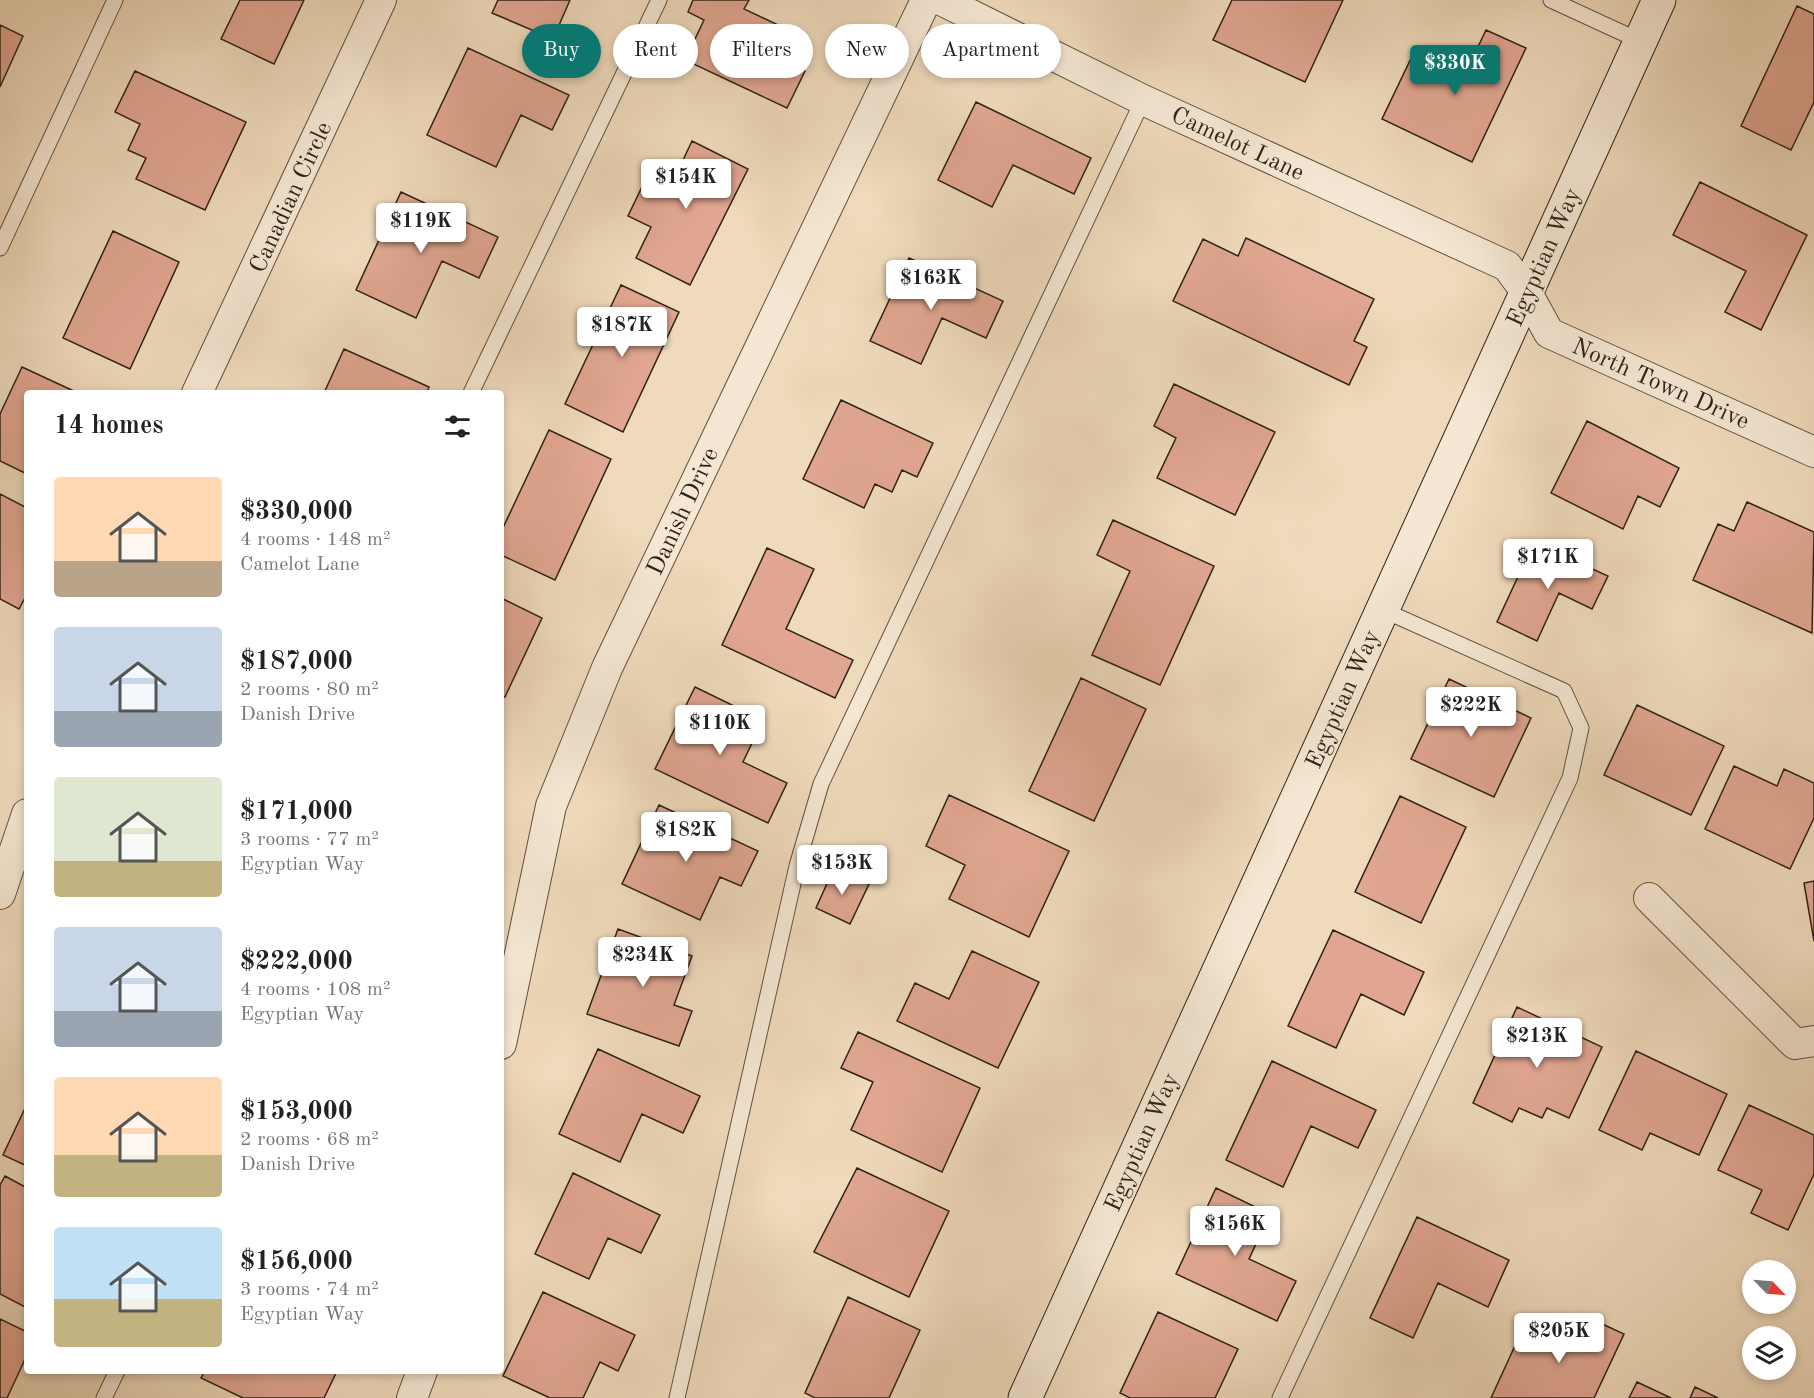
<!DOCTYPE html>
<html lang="en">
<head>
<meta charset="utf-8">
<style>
  :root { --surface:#fff; --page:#f2f2f2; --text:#222; --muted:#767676; --accent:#0f766e }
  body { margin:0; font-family:"Old Standard TT",serif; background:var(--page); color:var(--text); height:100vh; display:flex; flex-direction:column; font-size:22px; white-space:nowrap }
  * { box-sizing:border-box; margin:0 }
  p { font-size:20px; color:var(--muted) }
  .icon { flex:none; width:33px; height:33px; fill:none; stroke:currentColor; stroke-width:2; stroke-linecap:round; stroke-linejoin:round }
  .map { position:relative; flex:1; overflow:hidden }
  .sheet { position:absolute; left:24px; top:390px; width:480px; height:984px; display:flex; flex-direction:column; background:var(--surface); border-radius:6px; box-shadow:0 3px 9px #0003 }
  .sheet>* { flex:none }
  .guide { position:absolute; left:522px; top:24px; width:570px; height:54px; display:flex; gap:12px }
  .needle { width:39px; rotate:115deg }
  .fabs { position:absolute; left:1742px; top:1260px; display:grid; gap:12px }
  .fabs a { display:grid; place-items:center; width:54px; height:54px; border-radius:50%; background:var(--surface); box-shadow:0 3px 9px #0003; font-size:30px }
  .price { position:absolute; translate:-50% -51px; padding:0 14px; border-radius:6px; background:#fff; color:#222; font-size:20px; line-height:39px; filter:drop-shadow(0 2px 3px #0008) }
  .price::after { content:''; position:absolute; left:50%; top:36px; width:18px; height:14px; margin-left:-9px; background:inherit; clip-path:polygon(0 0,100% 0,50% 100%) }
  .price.selected { background:var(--accent); color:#fff }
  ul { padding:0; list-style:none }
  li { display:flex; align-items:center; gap:18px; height:150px; padding:0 30px }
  li span { display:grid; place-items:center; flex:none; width:168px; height:120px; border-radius:6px; color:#555 }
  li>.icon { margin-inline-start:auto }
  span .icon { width:72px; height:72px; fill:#fffc; stroke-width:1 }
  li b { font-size:26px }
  h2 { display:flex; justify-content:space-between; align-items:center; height:72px; padding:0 30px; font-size:26px }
  .pill { padding:0 21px; border-radius:27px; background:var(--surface); box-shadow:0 3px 9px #0003; font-size:21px; line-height:54px }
  .pill.selected { background:var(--accent); color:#fff }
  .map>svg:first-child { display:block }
  .building { fill:#e0a691; stroke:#2f2218; stroke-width:1.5 }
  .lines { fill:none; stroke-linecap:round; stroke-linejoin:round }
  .lane-casing { stroke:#5f5041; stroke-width:17 }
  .street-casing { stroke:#5f5041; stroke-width:32 }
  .secondary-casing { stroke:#2f2218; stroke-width:35 }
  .lane { stroke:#f5e7d3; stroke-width:15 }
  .street { stroke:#f5e7d3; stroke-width:30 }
  .secondary { stroke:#f5e7d3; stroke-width:33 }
  .labels { text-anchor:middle; stroke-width:4.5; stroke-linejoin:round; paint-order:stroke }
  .street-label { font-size:24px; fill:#2f2218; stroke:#f5e7d3 }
</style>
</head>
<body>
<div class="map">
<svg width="1814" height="1398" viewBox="0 0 1814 1398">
  <rect width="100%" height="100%" fill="#efdabb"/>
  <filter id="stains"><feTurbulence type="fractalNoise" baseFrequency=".00333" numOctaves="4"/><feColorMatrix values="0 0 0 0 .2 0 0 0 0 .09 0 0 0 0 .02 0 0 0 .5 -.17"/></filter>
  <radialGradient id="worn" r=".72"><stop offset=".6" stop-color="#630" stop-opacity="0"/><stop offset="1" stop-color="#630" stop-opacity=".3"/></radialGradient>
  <path class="building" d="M240 0H304L274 64 221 39Z
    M498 0H570L553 39 492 13Z
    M693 0H749L744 9 791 31 778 59 805 71 787 108 685 60 704 20 688 12Z
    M1232 0H1343L1305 82 1213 40Z
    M1797 6 1814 14V102L1791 150 1741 126Z
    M0 25 23 36 0 87Z
    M1486 30 1526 48 1472 162 1382 119 1416 48 1466 72Z
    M468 48 569 95 552 130 521 115 496 167 427 135Z
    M135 71 246 122 205 210 136 179 146 158 128 150 140 124 115 112Z
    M976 102 1091 158 1074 194 1013 165 992 207 938 180Z
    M692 141 748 169 690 285 636 258 651 227 628 216 652 166 675 177Z
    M1700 182 1807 235 1761 330 1725 312 1746 271 1673 235Z
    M401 192 498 237 479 278 442 261 416 318 356 290Z
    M113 231 179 262 130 369 63 338Z
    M1246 238 1374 299 1354 341 1367 347 1349 385 1173 301 1203 239 1238 256Z
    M909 258 1003 301 986 338 942 318 921 364 870 341Z
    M621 285 679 312 623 432 565 404Z
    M344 349 429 387 427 393H324Z
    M22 367 78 393H27V474L0 461V414Z
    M1174 384 1275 432 1235 515 1157 478 1176 438 1154 426Z
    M841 400 933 443 917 477 902 470 892 492 875 484 864 508 803 479Z
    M1587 421 1679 468 1660 507 1638 496 1623 529 1551 493Z
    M549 430 611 459 555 580 501 555V532Z
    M0 494 27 508V594L19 609 0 599Z
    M1747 502 1814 532 1812 633 1693 580 1718 524 1734 531Z
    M1113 520 1214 566 1160 685 1092 655 1130 571 1097 555Z
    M1534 542 1608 576 1592 609 1559 593 1537 641 1497 622Z
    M767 548 814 569 786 629 853 660 835 698 722 645Z
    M501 598 542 618 505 697 501 695Z
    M1081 678 1146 709 1094 821 1029 791Z
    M1449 679 1531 718 1494 797 1411 759Z
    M695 687 763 720 743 762 787 783 768 823 655 769Z
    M1637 705 1724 746 1691 815 1604 775Z
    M1734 766 1777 786 1784 769 1814 783V818L1790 869 1705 829Z
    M949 795 1069 851 1029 937 949 899 965 865 926 846Z
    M1400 796 1466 827 1421 923 1355 892Z
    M659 805 758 851 741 886 720 877 700 920 622 884Z
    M834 868 869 884 850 924 816 908Z
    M1814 881V941L1804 883Z
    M618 929 692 956 674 1005 692 1011 679 1046 587 1014Z
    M1333 930 1424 972 1404 1015 1361 994 1336 1048 1288 1026Z
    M972 951 1039 982 998 1068 897 1021 915 983 949 999Z
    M1517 1007 1602 1047 1569 1118 1547 1108 1542 1118 1519 1108 1512 1122 1473 1103Z
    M858 1032 980 1088 942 1172 851 1130 873 1082 841 1068Z
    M598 1049 700 1096 683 1133 642 1114 620 1162 559 1134Z
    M1636 1051 1727 1094 1699 1155 1650 1133 1642 1150 1599 1130Z
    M1272 1061 1376 1110 1358 1148 1311 1126 1283 1187 1226 1160Z
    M27 1104V1166L3 1155Z
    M1749 1105 1814 1135V1174L1788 1230 1751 1213 1762 1190 1718 1170Z
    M857 1168 949 1211 909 1297 814 1252Z
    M573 1173 660 1215 641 1253 608 1238 589 1279 535 1254Z
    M5 1176 27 1188V1308L0 1294V1185Z
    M1216 1188 1270 1214 1249 1259 1296 1281 1277 1321 1176 1274Z
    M1417 1217 1509 1260 1488 1307 1438 1283 1413 1338 1370 1318Z
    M543 1292 635 1335 618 1371 600 1362 583 1398H550L503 1376Z
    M848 1297 920 1330 889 1398H815L805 1393Z
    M1158 1312 1238 1349 1215 1398H1130L1120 1393Z
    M1583 1315 1624 1334 1594 1398H1491L1524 1326 1568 1347Z
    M0 1319 27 1332V1355L7 1398H0Z
    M205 1371H337L324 1398H243L201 1378Z
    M1637 1382 1671 1398H1629Z
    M1695 1387 1718 1398H1690Z"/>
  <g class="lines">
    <defs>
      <path id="lane" d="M1551 0 1640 41
        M0 248 115 0
        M471 393 659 0
        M104 1398 117 1371
        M677 1398 797 866 821 784 1143 100
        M1280 1398 1570 778 1581 728 1564 691 1383 610"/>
      <path id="street" d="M941 0 1143 100 1507 266 1527 293 1549 333 1814 452
        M197 393 381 0
        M0 894 27 814
        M1649 898 1795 1044 1814 1041
        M501 1044 551 806 607 668 926 0
        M412 1398 422 1371"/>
      <path id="secondary" d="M1025 1398 1659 0"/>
    </defs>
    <use href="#lane" class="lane-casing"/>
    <use href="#street" class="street-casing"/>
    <use href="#secondary" class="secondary-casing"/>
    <use href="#lane" class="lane"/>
    <use href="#street" class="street"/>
    <use href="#secondary" class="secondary"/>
  </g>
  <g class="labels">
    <g class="street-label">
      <text transform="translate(1238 143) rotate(25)" y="8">Camelot Lane</text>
      <text transform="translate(290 197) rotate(-65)" y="8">Canadian Circle</text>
      <text transform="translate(1543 257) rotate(-66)" y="8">Egyptian Way</text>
      <text transform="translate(1661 383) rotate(24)" y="8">North Town Drive</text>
      <text transform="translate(682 511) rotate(-65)" y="8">Danish Drive</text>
      <text transform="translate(1342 699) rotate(-66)" y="8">Egyptian Way</text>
      <text transform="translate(1141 1142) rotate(-66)" y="8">Egyptian Way</text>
    </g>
  </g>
  <rect width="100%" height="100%" filter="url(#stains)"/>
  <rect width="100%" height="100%" fill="url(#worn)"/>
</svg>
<div class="fabs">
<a><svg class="needle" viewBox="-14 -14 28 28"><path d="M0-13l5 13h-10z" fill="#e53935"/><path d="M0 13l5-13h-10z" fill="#767676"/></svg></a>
<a><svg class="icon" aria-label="layers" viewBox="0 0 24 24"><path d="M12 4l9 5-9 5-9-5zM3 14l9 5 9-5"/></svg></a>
</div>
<b class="price selected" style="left:1455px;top:96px">$330K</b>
<b class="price" style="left:686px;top:210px">$154K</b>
<b class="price" style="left:421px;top:254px">$119K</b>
<b class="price" style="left:931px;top:311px">$163K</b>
<b class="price" style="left:622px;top:358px">$187K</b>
<b class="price" style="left:1548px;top:590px">$171K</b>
<b class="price" style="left:1471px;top:738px">$222K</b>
<b class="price" style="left:720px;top:756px">$110K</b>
<b class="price" style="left:686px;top:863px">$182K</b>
<b class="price" style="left:842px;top:896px">$153K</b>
<b class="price" style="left:643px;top:988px">$234K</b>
<b class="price" style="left:1537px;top:1069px">$213K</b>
<b class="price" style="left:1235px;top:1257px">$156K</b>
<b class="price" style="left:1559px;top:1364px">$205K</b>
<div class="guide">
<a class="pill selected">Buy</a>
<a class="pill">Rent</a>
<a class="pill">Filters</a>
<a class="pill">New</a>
<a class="pill">Apartment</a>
</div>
<section class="sheet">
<h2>14 homes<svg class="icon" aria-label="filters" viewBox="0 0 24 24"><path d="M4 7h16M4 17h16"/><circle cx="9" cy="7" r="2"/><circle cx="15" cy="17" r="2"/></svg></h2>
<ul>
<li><span style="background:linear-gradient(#ffd9b3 70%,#b9a48a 0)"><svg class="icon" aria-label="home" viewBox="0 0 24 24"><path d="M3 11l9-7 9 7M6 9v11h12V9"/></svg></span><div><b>$330,000</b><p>4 rooms · 148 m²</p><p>Camelot Lane</p></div></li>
<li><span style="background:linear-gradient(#c9d6e8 70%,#9aa5b1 0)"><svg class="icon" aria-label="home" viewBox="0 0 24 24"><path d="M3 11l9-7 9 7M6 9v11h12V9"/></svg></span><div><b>$187,000</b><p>2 rooms · 80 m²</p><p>Danish Drive</p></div></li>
<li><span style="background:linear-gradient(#dfe7d0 70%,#c2b280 0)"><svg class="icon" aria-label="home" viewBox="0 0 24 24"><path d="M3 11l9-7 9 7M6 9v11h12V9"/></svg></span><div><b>$171,000</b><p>3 rooms · 77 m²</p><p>Egyptian Way</p></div></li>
<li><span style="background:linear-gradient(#c9d6e8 70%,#9aa5b1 0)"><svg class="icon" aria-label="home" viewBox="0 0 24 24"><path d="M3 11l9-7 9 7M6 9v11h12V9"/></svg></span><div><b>$222,000</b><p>4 rooms · 108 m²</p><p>Egyptian Way</p></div></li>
<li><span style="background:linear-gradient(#ffd9b3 65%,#c2b280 0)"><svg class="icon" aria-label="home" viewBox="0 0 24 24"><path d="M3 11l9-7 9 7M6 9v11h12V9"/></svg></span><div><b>$153,000</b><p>2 rooms · 68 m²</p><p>Danish Drive</p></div></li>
<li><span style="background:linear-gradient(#bfe0f5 60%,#c2b280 0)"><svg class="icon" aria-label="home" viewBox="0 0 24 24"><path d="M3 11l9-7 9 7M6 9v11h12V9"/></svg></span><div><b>$156,000</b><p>3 rooms · 74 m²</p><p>Egyptian Way</p></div></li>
</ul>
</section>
</div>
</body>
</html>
